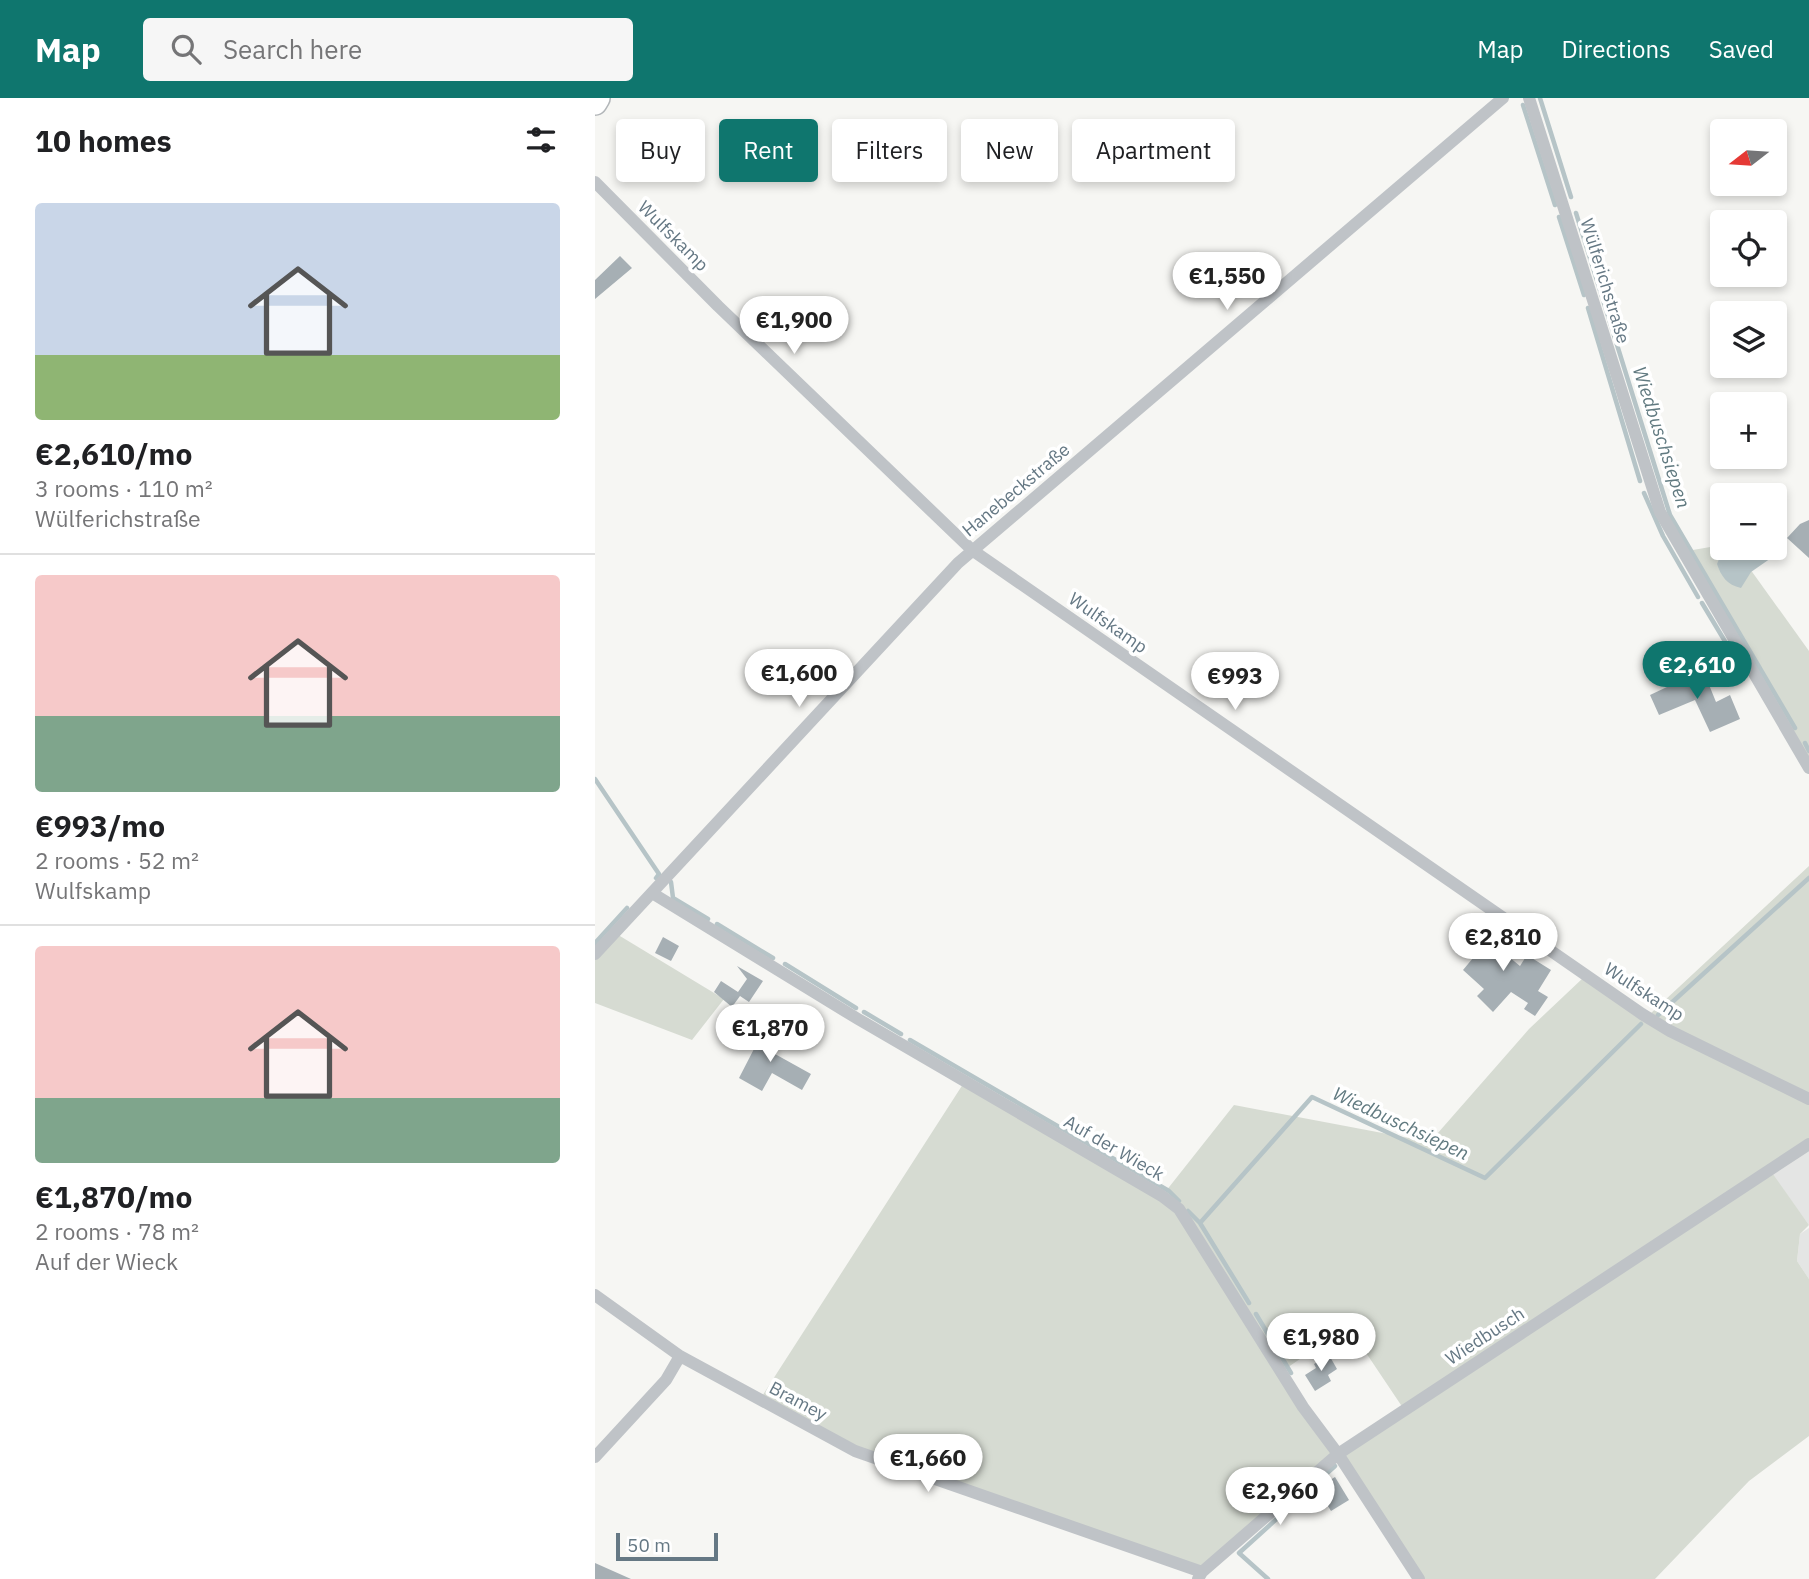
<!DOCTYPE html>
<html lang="en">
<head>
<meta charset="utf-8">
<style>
  :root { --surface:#fff; --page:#f6f6f6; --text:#202124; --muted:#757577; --line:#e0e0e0; --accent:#0f766e }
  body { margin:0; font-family:"IBM Plex Sans",sans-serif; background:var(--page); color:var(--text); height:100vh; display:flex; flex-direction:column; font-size:26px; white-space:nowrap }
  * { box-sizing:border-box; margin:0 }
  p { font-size:23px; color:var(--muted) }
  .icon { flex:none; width:38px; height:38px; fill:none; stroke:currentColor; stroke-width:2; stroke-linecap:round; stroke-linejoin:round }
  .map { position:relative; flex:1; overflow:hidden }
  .drawer { display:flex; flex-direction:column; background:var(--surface); width:595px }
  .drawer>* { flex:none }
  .top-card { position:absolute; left:21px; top:21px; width:665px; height:63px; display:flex; gap:14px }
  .needle { width:46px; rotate:253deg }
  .buttons { position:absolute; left:1115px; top:21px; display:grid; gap:14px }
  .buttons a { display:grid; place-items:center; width:77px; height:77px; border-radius:7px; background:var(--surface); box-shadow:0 4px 10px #0003; font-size:35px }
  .scale { position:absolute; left:21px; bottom:18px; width:102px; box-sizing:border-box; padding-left:7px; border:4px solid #657884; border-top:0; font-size:19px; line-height:24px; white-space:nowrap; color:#657884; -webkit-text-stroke:5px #fff; paint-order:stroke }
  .price { position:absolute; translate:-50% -60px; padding:0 16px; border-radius:24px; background:#fff; color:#222; font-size:23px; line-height:46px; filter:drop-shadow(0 2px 4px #0008) }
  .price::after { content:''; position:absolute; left:50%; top:42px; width:21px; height:16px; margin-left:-10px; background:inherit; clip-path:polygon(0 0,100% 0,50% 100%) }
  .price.on { background:var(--accent); color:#fff }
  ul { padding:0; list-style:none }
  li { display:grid; align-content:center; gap:14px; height:371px; padding:0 35px }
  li+li { border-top:2px solid var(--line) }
  li span { display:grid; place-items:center; height:217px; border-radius:7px; color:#555 }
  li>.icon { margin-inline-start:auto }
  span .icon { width:126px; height:126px; fill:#fffc; stroke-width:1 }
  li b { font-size:30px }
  h2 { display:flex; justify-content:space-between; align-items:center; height:84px; padding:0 35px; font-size:30px }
  .chip { padding:0 24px; border-radius:7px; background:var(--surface); box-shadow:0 4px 10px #0003; font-size:24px; line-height:63px }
  .chip.on { background:var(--accent); color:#fff }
  header { display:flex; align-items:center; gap:42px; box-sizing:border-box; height:98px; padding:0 35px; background:var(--accent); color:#fff }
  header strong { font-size:33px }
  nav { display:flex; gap:38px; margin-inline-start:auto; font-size:24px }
  .search { width:490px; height:63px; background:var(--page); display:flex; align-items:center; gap:18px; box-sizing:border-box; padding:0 24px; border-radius:7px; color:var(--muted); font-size:26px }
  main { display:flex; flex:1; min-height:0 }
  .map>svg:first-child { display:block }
  .built { fill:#e4e5e4 }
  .green { fill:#d6dbd2; fill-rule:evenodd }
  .water { fill:#b6c4c7 }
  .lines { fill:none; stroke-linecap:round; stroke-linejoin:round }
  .stream { stroke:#b6c4c7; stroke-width:4.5 }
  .building { fill:#a6afb4 }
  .highway-casing { stroke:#b2b6b9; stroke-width:26 }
  .street { stroke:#bfc3c7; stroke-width:12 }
  .highway { stroke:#fff; stroke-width:23 }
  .labels { text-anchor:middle; stroke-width:7; stroke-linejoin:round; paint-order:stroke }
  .street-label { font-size:18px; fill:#657884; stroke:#fff }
  .water-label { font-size:19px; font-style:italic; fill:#617a80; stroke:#fff }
</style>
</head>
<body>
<header>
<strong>Map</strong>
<div class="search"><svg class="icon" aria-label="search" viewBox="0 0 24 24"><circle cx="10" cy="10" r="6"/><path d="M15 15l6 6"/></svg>Search here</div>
<nav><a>Map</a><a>Directions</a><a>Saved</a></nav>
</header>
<main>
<section class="drawer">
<h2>10 homes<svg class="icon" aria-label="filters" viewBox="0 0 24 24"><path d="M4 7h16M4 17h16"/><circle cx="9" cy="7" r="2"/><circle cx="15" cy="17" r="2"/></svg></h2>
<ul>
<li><span style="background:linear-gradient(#c9d6e8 70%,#8fb573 0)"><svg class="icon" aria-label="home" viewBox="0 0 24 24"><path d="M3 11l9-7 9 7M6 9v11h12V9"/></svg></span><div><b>€2,610/mo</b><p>3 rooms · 110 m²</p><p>Wülferichstraße</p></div></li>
<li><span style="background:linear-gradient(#f6c9c9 65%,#7fa58c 0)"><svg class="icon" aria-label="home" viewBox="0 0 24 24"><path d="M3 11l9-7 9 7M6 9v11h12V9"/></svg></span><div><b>€993/mo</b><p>2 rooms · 52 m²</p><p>Wulfskamp</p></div></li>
<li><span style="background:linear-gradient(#f6c9c9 70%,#7fa58c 0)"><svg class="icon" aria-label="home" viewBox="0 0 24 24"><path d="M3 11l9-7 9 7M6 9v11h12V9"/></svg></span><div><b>€1,870/mo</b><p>2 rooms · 78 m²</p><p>Auf der Wieck</p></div></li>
</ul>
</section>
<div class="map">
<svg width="1214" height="1481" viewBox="0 0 1214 1481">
  <rect width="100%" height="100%" fill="#f6f6f3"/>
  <path class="built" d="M1214 1049V1127L1174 1072Z
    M1214 1130V1181L1202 1163 1205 1136Z"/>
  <path class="green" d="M1127 447 1140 450 1214 553V670L1086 454Z
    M1214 768V1043L1175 1072 1214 1127 1205 1136 1202 1163 1214 1181V1338L1154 1383 1060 1481H824L743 1356 607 1474 260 1353 164 1303 370 983 567 1098 639 1007 835 1044 934 931 988 880 1055 916ZM753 1228 808 1310 743 1355 686 1274Z
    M20 835 129 901 97 942 0 905V856Z"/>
  <path class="water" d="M1142 450H1170L1179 458 1156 474 1146 490C1132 487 1126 478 1122 466L1127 454Z"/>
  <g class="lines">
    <path class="stream" d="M945 0 976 99
      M928 7 960 107
      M981 115 1075 417 1200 630
      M964 119 989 197
      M993 210 1045 383
      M1049 395 1068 438 1103 499
      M1107 505 1146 570
      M1210 645 1214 653
      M0 681 64 776 61 780
      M76 784 78 800 113 821
      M122 826 178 860
      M0 845 32 810
      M190 866 261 910
      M269 914 306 936
      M1063 917 1214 780
      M315 942 574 1093 584 1103
      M593 1113 605 1125 654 1205
      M605 1125 717 999 890 1080 1046 926
      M661 1216 696 1275
      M673 1481 644 1455 740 1368"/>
  </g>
  <path class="building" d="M25 158 37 170 0 201V182Z
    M1214 422V460L1192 440 1205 426Z
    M1108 572 1121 604 1135 597 1145 621 1115 634 1100 602 1064 617 1055 597Z
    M870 823 925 868 932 857 956 872 943 893 953 899 940 918 929 911 933 905 916 894 898 914 882 898 889 891 868 872 878 860 871 854 876 848 860 835Z
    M68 839 84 848 76 863 60 855Z
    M142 868 168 883 154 904 145 898 137 909 119 894 126 883 143 894 152 881Z
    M159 931 186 945 180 956 216 976 207 992 177 975 167 993 144 980 160 949 152 944Z
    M734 1257 742 1271 733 1277 736 1283 720 1293 710 1277 721 1270 719 1266Z
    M740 1379 754 1402 736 1413 722 1390Z
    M0 1465 36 1481H0Z"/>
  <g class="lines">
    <defs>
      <path id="highway" d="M0 5 3 0"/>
    </defs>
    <use href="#highway" class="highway-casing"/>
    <path class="street" d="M934 0 1065 414 1214 670
      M0 84 123 208 377 452 1047 916 1075 933 1214 1001
      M57 795 263 921 567 1098 584 1111 708 1309 743 1356 824 1481
      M0 856 363 465 908 0
      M0 1197 85 1258 260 1353 607 1474
      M0 1359 71 1282 85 1258
      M603 1481 607 1474 743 1356 1214 1046"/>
    <use href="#highway" class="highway"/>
  </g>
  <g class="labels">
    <g class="street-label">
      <text transform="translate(78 138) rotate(45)" y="6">Wulfskamp</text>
      <text transform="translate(1010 183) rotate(73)" y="6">Wülferichstraße</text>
      <text transform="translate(421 392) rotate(-40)" y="6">Hanebeckstraße</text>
      <text transform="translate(513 525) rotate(35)" y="6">Wulfskamp</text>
      <text transform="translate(1049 894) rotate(33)" y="6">Wulfskamp</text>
      <text transform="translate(519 1050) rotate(30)" y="6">Auf der Wieck</text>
      <text transform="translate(890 1238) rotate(-33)" y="6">Wiedbusch</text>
      <text transform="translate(203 1303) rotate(28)" y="6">Bramey</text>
    </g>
    <g class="water-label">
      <text transform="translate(1067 339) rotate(72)" y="7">Wiedbuschsiepen</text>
      <text transform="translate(806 1025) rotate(25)" y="7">Wiedbuschsiepen</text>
    </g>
  </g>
</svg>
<div class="buttons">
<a><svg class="needle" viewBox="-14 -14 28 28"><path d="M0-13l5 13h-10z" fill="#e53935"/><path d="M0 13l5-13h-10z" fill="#757577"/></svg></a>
<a><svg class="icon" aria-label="locate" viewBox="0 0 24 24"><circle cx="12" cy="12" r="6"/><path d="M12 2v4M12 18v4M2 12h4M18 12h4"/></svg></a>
<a><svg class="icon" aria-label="layers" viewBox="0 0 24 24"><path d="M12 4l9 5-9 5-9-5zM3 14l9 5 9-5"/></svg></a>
<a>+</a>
<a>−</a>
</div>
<div class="scale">50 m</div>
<b class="price" style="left:632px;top:214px">€1,550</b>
<b class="price" style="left:199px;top:258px">€1,900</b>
<b class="price on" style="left:1102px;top:603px">€2,610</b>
<b class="price" style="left:204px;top:611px">€1,600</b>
<b class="price" style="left:640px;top:614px">€993</b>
<b class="price" style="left:908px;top:875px">€2,810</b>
<b class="price" style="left:175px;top:966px">€1,870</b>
<b class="price" style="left:726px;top:1275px">€1,980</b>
<b class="price" style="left:333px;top:1396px">€1,660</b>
<b class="price" style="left:685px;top:1429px">€2,960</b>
<div class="top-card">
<a class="chip">Buy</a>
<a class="chip on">Rent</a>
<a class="chip">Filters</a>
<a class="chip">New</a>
<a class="chip">Apartment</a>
</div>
</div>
</main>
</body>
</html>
